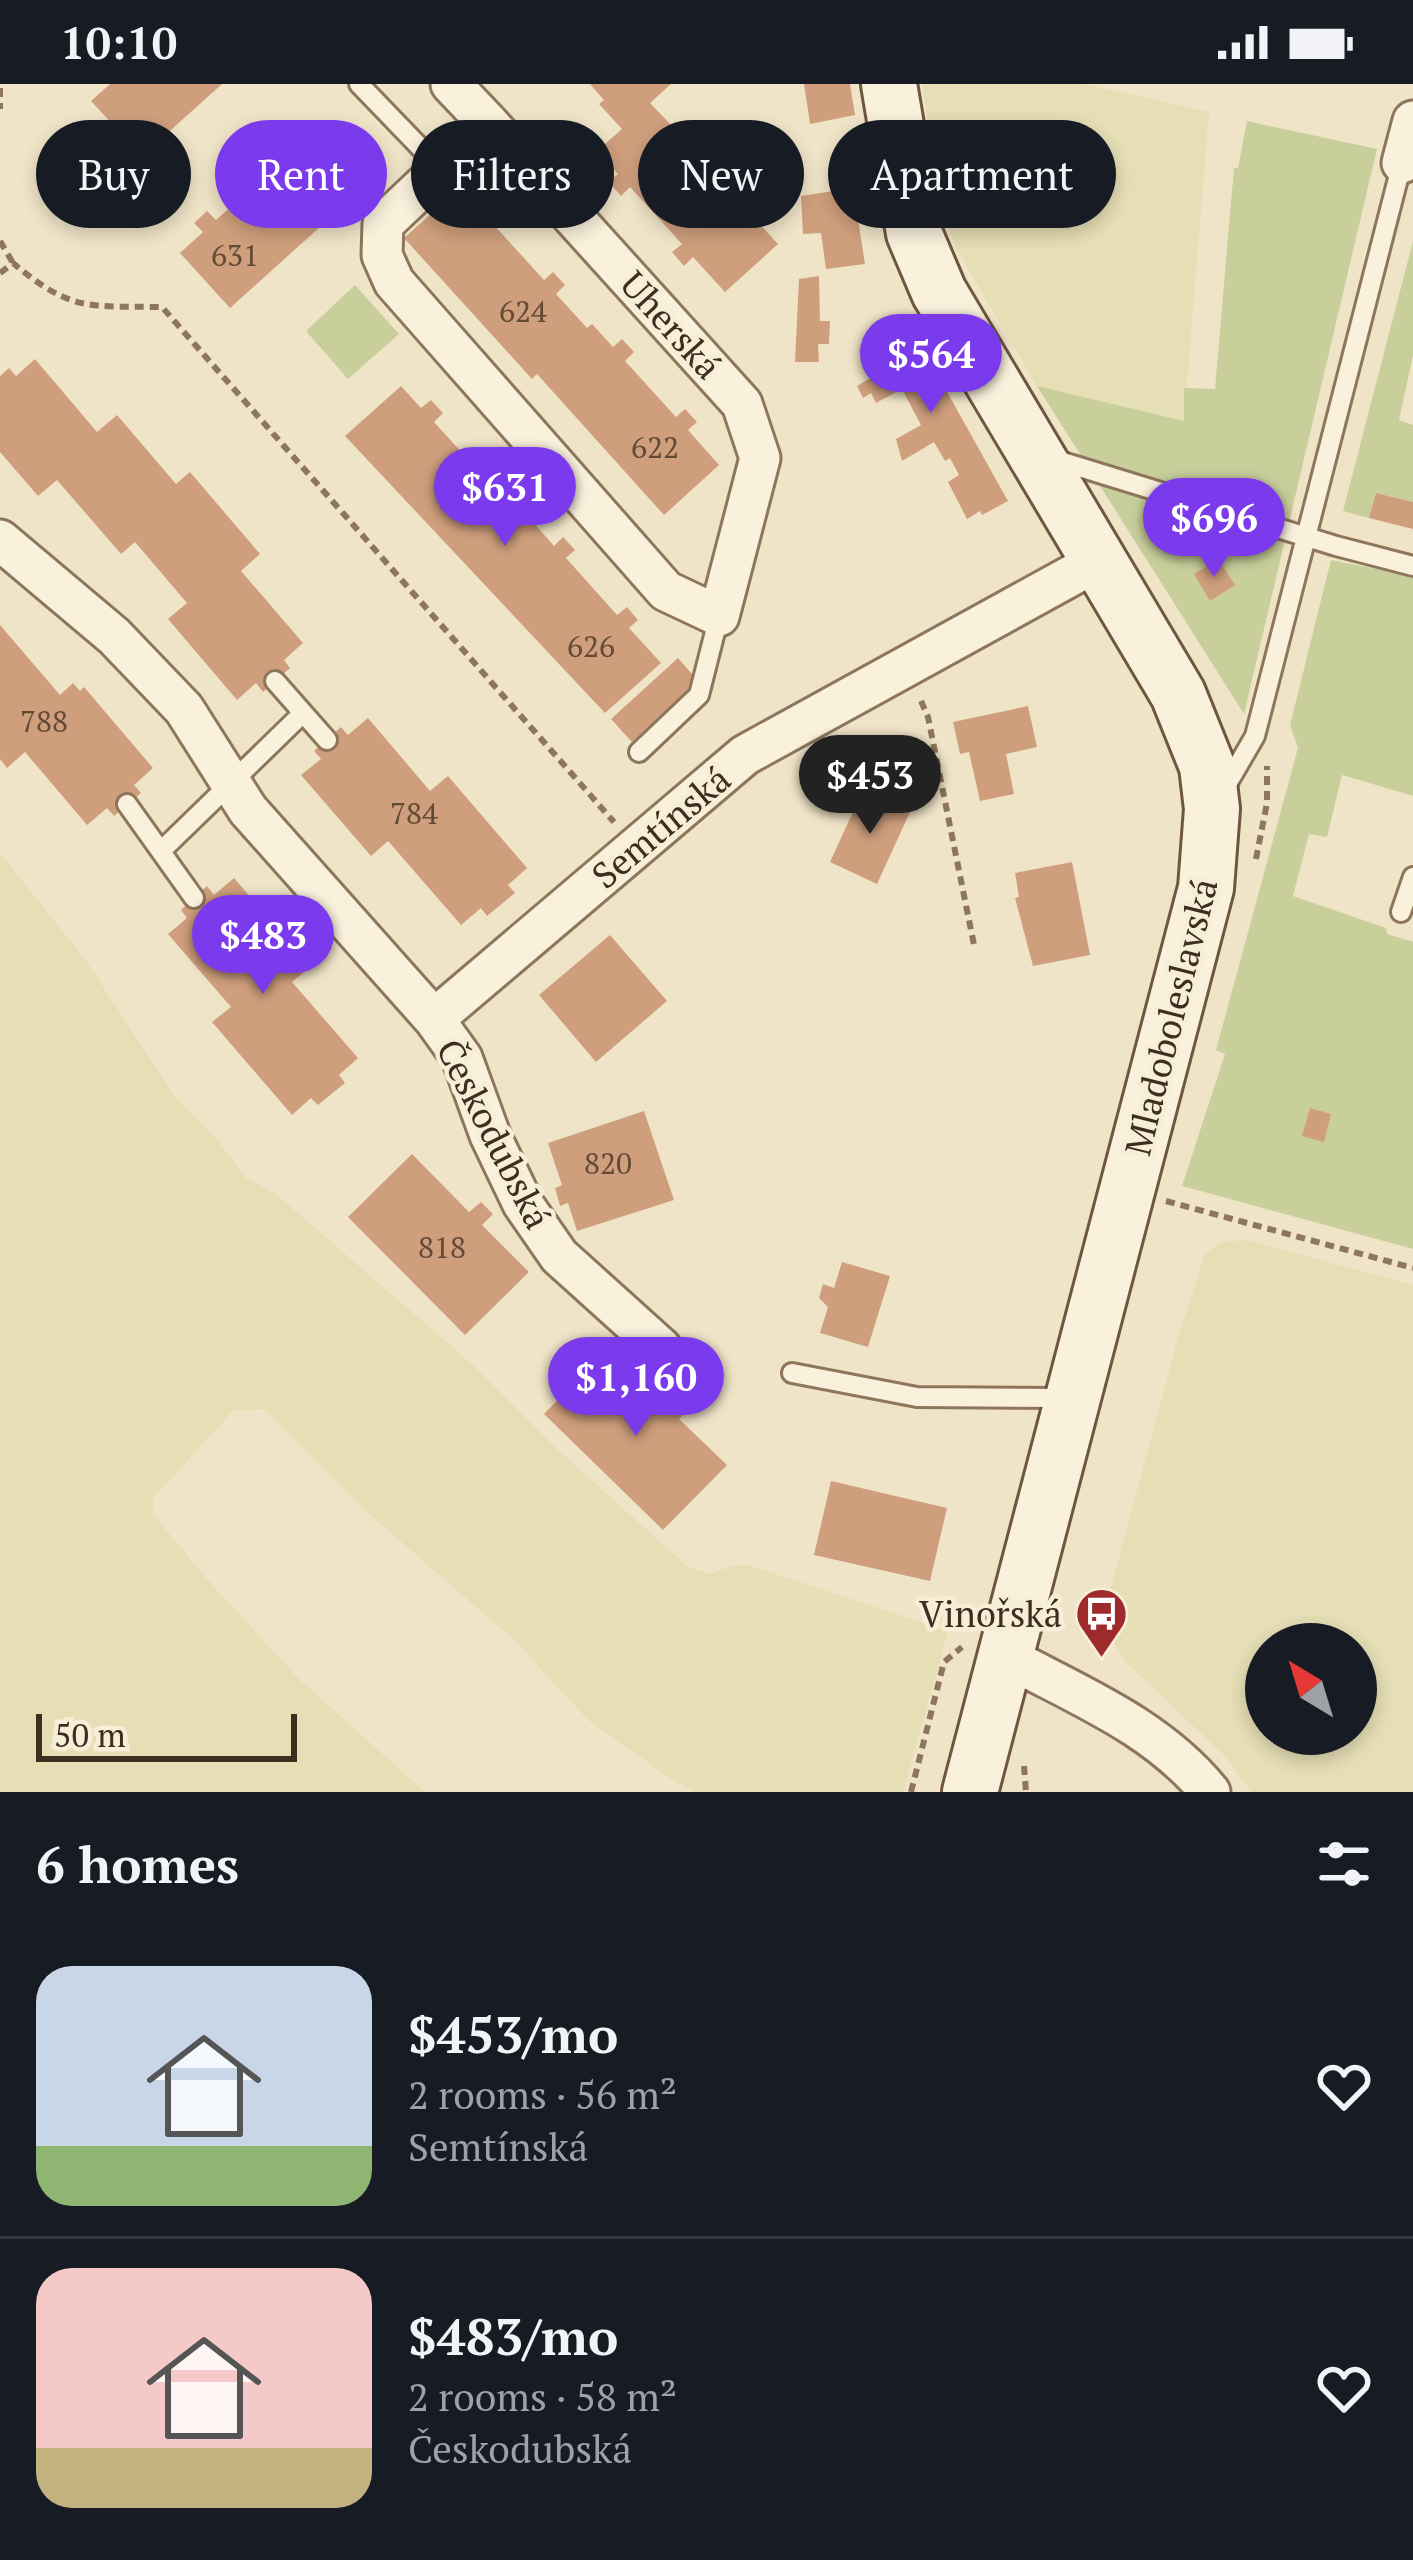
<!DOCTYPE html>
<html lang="en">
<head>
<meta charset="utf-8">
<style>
  :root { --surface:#171b24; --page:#20242c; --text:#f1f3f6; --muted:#9ea1a6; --line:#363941; --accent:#7c3aed }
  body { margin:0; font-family:"PT Serif",serif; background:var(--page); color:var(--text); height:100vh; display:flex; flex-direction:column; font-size:45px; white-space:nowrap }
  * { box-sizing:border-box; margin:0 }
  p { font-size:39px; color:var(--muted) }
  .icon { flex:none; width:66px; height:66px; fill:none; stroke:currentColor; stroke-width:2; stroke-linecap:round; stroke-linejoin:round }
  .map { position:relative; height:1708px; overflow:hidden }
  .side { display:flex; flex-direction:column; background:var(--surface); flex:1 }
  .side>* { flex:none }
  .hud { position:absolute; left:36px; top:36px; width:1341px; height:108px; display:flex; gap:24px }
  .needle { width:78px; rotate:322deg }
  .buttons { position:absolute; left:1245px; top:1539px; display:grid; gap:24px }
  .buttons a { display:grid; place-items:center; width:132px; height:132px; border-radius:50%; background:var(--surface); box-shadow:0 6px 18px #0003; font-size:60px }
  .scale { position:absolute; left:36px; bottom:30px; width:261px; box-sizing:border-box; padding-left:12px; border:6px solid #3d2e20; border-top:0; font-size:33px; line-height:42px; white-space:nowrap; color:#3d2e20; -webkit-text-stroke:9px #f7eed8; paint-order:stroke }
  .price { position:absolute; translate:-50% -102px; padding:0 27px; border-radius:42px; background:var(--accent); color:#fff; font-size:39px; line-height:78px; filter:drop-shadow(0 3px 6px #0008) }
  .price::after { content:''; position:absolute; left:50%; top:72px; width:36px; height:27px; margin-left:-18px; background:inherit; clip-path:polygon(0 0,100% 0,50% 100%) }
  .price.active { background:#222; color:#fff }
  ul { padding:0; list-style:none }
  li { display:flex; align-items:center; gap:36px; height:300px; padding:0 36px }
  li+li { border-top:3px solid var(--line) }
  li span { display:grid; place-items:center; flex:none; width:336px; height:240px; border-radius:36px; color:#555 }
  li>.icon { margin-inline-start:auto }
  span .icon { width:144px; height:144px; fill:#fffc; stroke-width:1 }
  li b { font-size:51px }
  h2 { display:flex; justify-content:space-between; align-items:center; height:144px; padding:0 36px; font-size:51px }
  .chip { padding:0 42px; border-radius:54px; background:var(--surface); box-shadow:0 6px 18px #0003; font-size:42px; line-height:108px }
  .chip.active { background:var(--accent); color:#fff }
  .status { display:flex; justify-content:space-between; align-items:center; height:84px; padding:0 60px; background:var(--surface); direction:ltr }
  .status svg { height:33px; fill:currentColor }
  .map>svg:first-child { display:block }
  .farmland { fill:#e6deb5; fill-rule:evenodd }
  .green { fill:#c9cf9b }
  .building { fill:#cf9f7d }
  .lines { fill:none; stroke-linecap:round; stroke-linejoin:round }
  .lane-casing { stroke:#8d765c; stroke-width:24 }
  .street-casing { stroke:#8d765c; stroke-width:45 }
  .secondary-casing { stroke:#6f573f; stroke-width:60 }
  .path { stroke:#8d765c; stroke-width:6; stroke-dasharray:9 6; stroke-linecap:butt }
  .lane { stroke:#faf1dc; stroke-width:18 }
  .street { stroke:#faf1dc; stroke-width:39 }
  .secondary { stroke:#faf1dc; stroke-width:54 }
  .labels { text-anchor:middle; stroke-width:9; stroke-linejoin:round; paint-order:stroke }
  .number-label { font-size:30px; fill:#624a37 }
  .street-label { font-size:36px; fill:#3d2e20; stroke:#f7eed8 }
  .poi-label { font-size:36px; fill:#3d2e20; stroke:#f7eed8; text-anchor:end }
</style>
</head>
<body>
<div class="status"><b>10:10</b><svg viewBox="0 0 49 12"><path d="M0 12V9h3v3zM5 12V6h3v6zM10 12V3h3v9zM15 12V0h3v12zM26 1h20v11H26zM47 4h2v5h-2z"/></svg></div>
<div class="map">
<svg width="1413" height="1708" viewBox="0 0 1413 1708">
  <rect width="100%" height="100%" fill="#f0e4c8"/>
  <path class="farmland" d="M922 0H1084L1209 28 1184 337 1037 302 954 161 937 98Z
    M0 769 87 878 173 1010 216 1054 246 1094 276 1110 474 1282 557 1365 687 1482 710 1490 734 1481H748L948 1547 903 1708H696L674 1697 588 1636 514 1556 368 1429 264 1325 234 1326 153 1414V1430L206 1494 299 1595 425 1708H0Z
    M1247 1156 1413 1201V1708H1251L1227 1674 1127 1579 1111 1555 1106 1522 1178 1254 1205 1170 1220 1158ZM1266 1560H1356V1650H1266Z"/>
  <path class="green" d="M1247 37 1377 65 1244 630 1037 302 1184 337V304L1215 305 1234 84H1238Z
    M1413 157V271L1399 336 1413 341V418L1376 409 1369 434 1343 427Z
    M355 201 399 250 348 295 306 247Z
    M1331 476 1413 492V712L1342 691 1327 753 1309 750 1293 812 1386 844 1387 850 1413 858V1165L1182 1102 1225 970 1216 966 1298 664 1290 641Z"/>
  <path class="building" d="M110 0H222L142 72 91 17Z
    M590 0H671L650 19 673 43 668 48 688 70 692 65 736 113 731 118 751 139 755 135 778 160 725 208 693 173 684 182 672 168 682 160 630 103 621 112 609 98 618 90 597 67 622 45 599 20 604 16Z
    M804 0H850L855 31 810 40Z
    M320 42 371 97 230 224 180 169 203 148 194 139 207 127 216 136 273 85 264 76 277 64 286 73Z
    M460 104 481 126 490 118 502 131 493 140 544 196 553 188 565 201 556 210 587 244 592 240 613 263 622 255 634 268 625 277 676 333 685 325 697 338 688 346 719 381 664 431 537 290 532 295 404 154Z
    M853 104 865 180 826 185 821 149 803 150 801 112Z
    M819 192 820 237H830L829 260H818L819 278H795L799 195Z
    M908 238 1008 417 982 431 980 427 967 435 948 398 959 391 950 374 945 377 934 358 902 377 896 355 921 341 902 305 876 319 871 309 863 314 857 302 874 292 859 266Z
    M35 275 97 348 117 331 176 400 190 388 260 470 241 487 303 559 284 576 290 584 263 608 256 599 237 616 168 535 187 519 135 458 121 470 57 396 38 412 0 368V292L9 284 16 292Z
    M401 302 421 324 431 316 443 329 434 338 485 394 494 386 506 399 497 408 528 442 533 438 554 462 563 453 575 466 566 474 617 531 627 523 638 536 629 544 661 579 605 629 345 352Z
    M1376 409 1413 418V445L1369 434Z
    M1218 475 1235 501 1210 517 1194 490Z
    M0 541 60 611 73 599 80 607 84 603 153 684 134 701 141 709 114 732 107 724 87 741 25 668 7 684 0 675Z
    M678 574 698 597 632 658 611 635Z
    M1028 622 1037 663 1006 670 1014 710 980 717 969 668 960 670 953 638Z
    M368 634 430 707 448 692 527 784 508 801 515 809 487 832 481 824 461 841 388 757 371 772 301 691 321 675 314 667 341 643 348 651Z
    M863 706 910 728 877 800 830 778Z
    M1072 778 1090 871 1033 882 1015 814 1019 813 1015 789Z
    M234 794 310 883 292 898 358 974 339 991 345 999 318 1021 311 1014 292 1031 212 938 231 923 168 850 187 834 181 826 207 802 214 811Z
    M610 851 667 917 596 978 539 911Z
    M1310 1024 1331 1030 1324 1058 1302 1052Z
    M644 1027 674 1116 577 1147 568 1119 560 1122 555 1104 562 1101 548 1059Z
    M412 1070 469 1128 481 1118 493 1130 482 1141 529 1188 465 1251 348 1133Z
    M842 1178 890 1192 868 1263 820 1249 828 1223 819 1214 823 1200 834 1204Z
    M607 1265 666 1322 677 1312 689 1324 679 1335 727 1381 663 1446 544 1330Z
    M831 1397 947 1424 930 1497 814 1471Z"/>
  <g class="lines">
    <defs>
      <path id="lane" d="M359 0 441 85
        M1050 374 1336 462 1413 482
        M275 597 327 656
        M639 668 699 611 719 532
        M1223 707 1255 652 1402 79
        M127 720 194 814
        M161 767 303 629
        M1401 828 1413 793
        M792 1289 917 1313 1067 1314"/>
      <path id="street" d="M451 0 489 40 742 320 760 374 719 532 666 507 394 198 382 171 383 140 489 40
        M1402 79 1413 37
        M0 456 114 552 184 625 248 726 434 935 462 974 490 1051 523 1120 559 1172 661 1264
        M434 935 745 671 1098 477
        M1005 1572C1079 1612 1156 1642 1210 1708"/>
      <path id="secondary" d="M889 0 914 149 939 208 1178 610 1207 682 1212 725 1206 804 970 1708"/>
    </defs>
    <use href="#lane" class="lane-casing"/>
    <use href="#street" class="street-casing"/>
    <use href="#secondary" class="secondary-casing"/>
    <path class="path" d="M0 4V25
      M0 157 13 179
      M0 189 13 179C71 228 89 222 162 223L614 738
      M921 617 928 633 974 861
      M1256 775 1267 719V682
      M1166 1117 1413 1184
      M1024 1682 1026 1708
      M911 1708 944 1578 962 1563"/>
    <use href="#lane" class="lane"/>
    <use href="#street" class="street"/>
    <use href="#secondary" class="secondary"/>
  </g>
  <defs>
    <symbol id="bus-pin" viewBox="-11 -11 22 30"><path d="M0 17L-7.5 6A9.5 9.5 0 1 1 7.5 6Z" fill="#9e2a2b" stroke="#f7eed8"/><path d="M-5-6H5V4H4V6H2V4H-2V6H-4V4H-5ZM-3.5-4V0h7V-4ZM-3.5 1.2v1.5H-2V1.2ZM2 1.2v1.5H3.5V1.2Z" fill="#fff"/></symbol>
  </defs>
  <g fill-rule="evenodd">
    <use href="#bus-pin" x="1072" y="1500" width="59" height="81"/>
  </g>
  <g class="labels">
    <g class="number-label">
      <text x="235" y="182">631</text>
      <text x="523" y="238">624</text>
      <text x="655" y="374">622</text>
      <text x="591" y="573">626</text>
      <text x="44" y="648">788</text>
      <text x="414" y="740">784</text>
      <text x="608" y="1090">820</text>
      <text x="442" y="1174">818</text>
    </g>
    <g class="street-label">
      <text transform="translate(671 241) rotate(48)" y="13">Uherská</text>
      <text transform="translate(661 743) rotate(-40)" y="13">Semtínská</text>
      <text transform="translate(1171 933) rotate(-76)" y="13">Mladoboleslavská</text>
      <text transform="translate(494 1050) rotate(63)" y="13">Českodubská</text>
    </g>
    <g class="poi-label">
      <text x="1062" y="1543">Vinořská</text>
    </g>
  </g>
</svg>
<div class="buttons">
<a><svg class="needle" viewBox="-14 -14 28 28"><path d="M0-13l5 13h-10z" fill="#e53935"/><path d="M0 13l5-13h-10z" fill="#9ea1a6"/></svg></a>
</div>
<div class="scale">50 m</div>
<b class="price" style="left:931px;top:332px">$564</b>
<b class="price" style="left:505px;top:465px">$631</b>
<b class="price" style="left:1214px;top:496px">$696</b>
<b class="price active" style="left:870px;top:753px">$453</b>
<b class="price" style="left:263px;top:913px">$483</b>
<b class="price" style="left:636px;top:1355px">$1,160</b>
<div class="hud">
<a class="chip">Buy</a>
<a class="chip active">Rent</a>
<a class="chip">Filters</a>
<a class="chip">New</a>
<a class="chip">Apartment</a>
</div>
</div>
<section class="side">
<h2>6 homes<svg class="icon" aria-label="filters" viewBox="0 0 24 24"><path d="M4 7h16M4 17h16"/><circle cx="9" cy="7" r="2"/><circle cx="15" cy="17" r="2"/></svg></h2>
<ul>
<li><span style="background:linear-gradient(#c9d6e8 75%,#8fb573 0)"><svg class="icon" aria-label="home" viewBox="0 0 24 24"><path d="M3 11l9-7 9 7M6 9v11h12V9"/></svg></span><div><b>$453/mo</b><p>2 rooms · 56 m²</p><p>Semtínská</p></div><svg class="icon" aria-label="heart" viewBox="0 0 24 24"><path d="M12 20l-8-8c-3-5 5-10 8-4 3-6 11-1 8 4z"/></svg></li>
<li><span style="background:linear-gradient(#f6c9c9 75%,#c2b280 0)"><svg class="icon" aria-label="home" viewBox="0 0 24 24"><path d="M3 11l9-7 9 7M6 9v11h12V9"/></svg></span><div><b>$483/mo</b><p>2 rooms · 58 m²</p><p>Českodubská</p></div><svg class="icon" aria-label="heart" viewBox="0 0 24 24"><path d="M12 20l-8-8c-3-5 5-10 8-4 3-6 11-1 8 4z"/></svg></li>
</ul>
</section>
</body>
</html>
